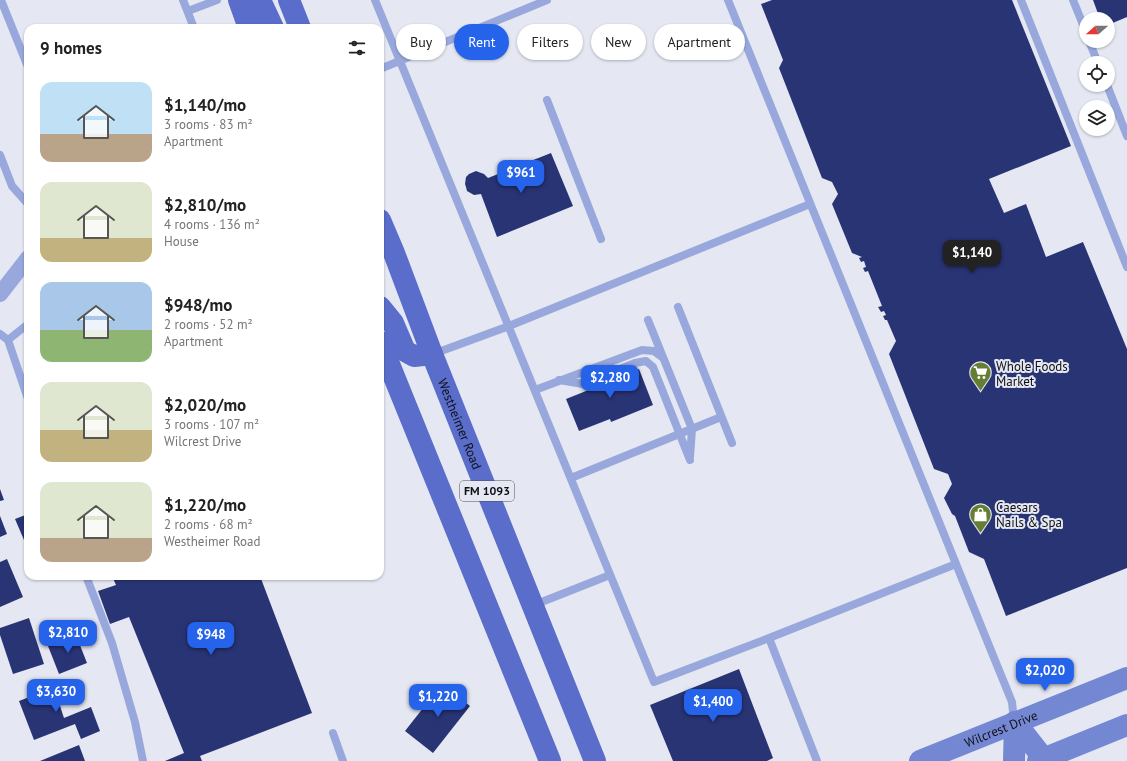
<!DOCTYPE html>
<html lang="en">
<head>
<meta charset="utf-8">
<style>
  :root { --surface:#fff; --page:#f2f2f2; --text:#222; --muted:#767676; --accent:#2563eb }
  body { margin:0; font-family:"PT Sans",sans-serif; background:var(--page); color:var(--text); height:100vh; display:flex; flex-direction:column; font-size:15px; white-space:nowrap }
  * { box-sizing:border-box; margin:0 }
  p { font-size:13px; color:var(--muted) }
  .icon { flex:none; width:22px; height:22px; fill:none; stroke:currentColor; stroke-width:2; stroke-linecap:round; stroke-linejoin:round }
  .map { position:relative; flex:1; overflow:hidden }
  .side { position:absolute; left:24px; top:24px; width:360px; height:556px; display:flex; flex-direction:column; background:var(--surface); border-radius:12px; box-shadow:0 1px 3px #0004 }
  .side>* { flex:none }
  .hud { position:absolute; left:396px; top:24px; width:380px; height:36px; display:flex; gap:8px }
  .needle { width:26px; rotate:249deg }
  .buttons { position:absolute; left:1079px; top:12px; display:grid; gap:8px }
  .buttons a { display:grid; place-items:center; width:36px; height:36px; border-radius:50%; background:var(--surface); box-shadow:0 1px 3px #0004; font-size:20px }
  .price { position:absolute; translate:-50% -34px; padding:0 9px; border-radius:8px; background:var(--accent); color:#fff; font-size:13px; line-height:26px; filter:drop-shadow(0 1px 2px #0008) }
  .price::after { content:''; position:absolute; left:50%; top:24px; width:12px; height:9px; margin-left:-6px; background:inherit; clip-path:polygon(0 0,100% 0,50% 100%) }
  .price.on { background:#222; color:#fff }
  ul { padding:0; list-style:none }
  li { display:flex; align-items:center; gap:12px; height:100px; padding:0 16px }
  li span { display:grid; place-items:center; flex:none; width:112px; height:80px; border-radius:12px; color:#555 }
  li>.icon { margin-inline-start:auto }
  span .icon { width:48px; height:48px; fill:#fffc; stroke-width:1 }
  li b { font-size:17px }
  h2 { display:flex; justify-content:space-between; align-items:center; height:48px; padding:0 16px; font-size:17px }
  .chip { padding:0 14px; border-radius:18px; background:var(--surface); box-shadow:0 1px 3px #0004; font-size:14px; line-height:36px }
  .chip.on { background:var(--accent); color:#fff }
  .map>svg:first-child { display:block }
  .building { fill:#293475 }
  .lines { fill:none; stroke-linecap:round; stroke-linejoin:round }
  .lane { stroke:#99a8dc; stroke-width:8 }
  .street { stroke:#99a8dc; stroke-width:16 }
  .secondary { stroke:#7487d3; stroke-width:22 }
  .primary { stroke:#5a6dcb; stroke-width:22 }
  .labels { text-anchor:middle; stroke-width:4; stroke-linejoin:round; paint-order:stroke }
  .shield { fill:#e5e8f2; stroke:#4f5157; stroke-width:1 }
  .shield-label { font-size:12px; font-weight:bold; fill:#0f1014 }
  .poi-label { font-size:13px; fill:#0f1014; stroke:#e5e8f2; text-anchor:start }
  .street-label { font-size:13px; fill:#0f1014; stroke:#e5e8f2 }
</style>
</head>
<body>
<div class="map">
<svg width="1127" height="761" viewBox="0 0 1127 761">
  <rect width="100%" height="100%" fill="#e5e8f2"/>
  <path class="building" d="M772 0H1012L1071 146 989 179 1004 213 1026 204 1046 257 1083 242 1127 349V568L1006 616 984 559 969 552 955 516 952 514 944 498 952 484 948 474 934 469 889 354 896 341 887 320H885L883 316 886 315 884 311 881 312 878 307 882 306 868 271 865 272 863 268 866 267 864 261 861 262 859 258 862 257 852 253 832 204 838 194 832 182 822 178 779 68 783 60 761 4Z
    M1093 0H1127V17L1108 25V19H1100Z
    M551 153 573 206 497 237 481 194 474 195 467 191 466 187 465 184 466 177 469 174 476 171 484 174 488 178Z
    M28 346V358L25 350Z
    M608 367 613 380 639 369 653 405 611 422 610 419 579 431 566 399 596 387 591 374Z
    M0 489 4 500 0 501Z
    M28 514V538L24 540 15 519Z
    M0 516 7 534 0 537Z
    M7 559 23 597 0 607V562Z
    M112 576H260L312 713 200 756 202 761H165L184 753 129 617 110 624 98 591 116 585Z
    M29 618 44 664 13 674 0 635V628Z
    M76 635 87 663 59 674 48 646Z
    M739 669 773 758 767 761H673L650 705Z
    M71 681 77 696 59 703 64 718 91 707 100 731 81 739 75 724 34 740 19 701Z
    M442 684 470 706 433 753 405 731Z
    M79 745 85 761H40Z"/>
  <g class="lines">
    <path class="lane" d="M1 0 28 67
      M183 0 194 28
      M375 0 654 682 769 638 956 564
      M728 0 990 648 1012 702 1014 721
      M1021 0 1127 267
      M1073 0 1086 32
      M188 11 217 0
      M1089 41 1098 63
      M380 69 547 0
      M1107 85 1127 136
      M547 100 601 239
      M0 155 12 186 28 204
      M678 307 732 443
      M648 320 692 429 690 457
      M0 334 8 340 28 399
      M8 340 28 324
      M433 354 509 326 810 204
      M559 380 583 384 635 363 646 361 653 367 690 460
      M535 390 642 350 654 351 662 357
      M571 478 721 417
      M86 576 112 643 135 722 143 761
      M534 605 610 575
      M769 638 817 761
      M333 733 343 761"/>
    <path class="street" d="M0 294 28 258"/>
    <g class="secondary">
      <path d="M1015 722 1044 759"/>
      <path id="s1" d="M920 761 1127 678"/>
      <path d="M1014 761 1015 722"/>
      <path d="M1038 761 1127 725"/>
    </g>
    <g class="primary">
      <path d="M239 0 249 28"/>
      <path d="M260 0 273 28"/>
      <path d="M289 0 300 28"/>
      <path id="s2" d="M380 220 394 253 432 354 595 761"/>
      <path d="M380 307 393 323 405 351 414 356 432 354"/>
      <path d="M380 342 550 761"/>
    </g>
  </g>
  <defs>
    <symbol id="supermarket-pin" viewBox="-11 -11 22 30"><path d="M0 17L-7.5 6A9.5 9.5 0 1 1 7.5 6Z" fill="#647f33" stroke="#e5e8f2"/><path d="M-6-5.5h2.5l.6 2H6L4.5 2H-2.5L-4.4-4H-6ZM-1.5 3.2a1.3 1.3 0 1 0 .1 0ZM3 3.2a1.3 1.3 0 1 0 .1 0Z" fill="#fff"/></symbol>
    <symbol id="shop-pin" viewBox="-11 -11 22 30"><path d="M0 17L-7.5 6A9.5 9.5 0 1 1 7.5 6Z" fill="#647f33" stroke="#e5e8f2"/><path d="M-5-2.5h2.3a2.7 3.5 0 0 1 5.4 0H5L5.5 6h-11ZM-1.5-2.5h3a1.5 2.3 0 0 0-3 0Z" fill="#fff"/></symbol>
  </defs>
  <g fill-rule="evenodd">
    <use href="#supermarket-pin" x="968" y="360" width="25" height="34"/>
    <use href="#shop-pin" x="968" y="502" width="25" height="34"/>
  </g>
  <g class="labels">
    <rect class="shield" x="460" y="481" width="54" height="20" rx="3"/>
    <g class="shield-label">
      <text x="487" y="495">FM 1093</text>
    </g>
    <g class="poi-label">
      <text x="996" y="371">Whole Foods<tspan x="996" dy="15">Market</tspan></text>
      <text x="996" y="512">Caesars<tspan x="996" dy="15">Nails &amp; Spa</tspan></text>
    </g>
    <g class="street-label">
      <text dy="5" stroke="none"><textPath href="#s2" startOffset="219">Westheimer Road</textPath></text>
      <text dy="5" stroke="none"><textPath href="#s1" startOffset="87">Wilcrest Drive</textPath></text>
    </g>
  </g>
</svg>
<div class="buttons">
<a><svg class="needle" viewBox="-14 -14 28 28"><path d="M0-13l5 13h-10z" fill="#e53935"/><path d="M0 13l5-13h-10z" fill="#767676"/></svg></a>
<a><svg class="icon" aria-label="locate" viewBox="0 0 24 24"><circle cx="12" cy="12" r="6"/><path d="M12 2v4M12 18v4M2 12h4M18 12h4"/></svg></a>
<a><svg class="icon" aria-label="layers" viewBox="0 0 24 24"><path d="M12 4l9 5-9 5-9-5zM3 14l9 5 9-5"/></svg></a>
</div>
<b class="price" style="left:521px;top:194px">$961</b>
<b class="price on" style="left:972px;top:274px">$1,140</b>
<b class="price" style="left:610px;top:399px">$2,280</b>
<b class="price" style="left:68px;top:654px">$2,810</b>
<b class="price" style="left:211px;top:656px">$948</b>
<b class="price" style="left:1045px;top:692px">$2,020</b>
<b class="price" style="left:56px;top:713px">$3,630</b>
<b class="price" style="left:438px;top:718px">$1,220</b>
<b class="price" style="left:713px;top:723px">$1,400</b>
<div class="hud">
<a class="chip">Buy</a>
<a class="chip on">Rent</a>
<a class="chip">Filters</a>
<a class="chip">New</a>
<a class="chip">Apartment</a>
</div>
<section class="side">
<h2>9 homes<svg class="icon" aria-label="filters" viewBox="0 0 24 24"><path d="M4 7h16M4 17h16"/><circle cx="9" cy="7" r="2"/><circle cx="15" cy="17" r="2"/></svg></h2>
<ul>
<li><span style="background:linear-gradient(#bfe0f5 65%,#b9a48a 0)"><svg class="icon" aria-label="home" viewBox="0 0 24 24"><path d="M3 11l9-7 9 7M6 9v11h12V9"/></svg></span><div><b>$1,140/mo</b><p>3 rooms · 83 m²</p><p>Apartment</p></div></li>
<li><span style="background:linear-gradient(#dfe7d0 70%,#c2b280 0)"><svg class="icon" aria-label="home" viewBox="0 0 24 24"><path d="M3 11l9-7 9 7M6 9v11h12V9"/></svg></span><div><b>$2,810/mo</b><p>4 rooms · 136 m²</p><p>House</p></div></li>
<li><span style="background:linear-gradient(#a9c7e8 60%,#8fb573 0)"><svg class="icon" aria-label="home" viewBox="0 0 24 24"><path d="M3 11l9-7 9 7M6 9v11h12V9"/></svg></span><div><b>$948/mo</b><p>2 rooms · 52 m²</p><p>Apartment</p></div></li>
<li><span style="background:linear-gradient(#dfe7d0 60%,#c2b280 0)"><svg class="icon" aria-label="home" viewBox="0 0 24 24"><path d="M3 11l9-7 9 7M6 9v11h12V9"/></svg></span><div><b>$2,020/mo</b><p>3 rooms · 107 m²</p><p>Wilcrest Drive</p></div></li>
<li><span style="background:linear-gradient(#dfe7d0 70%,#b9a48a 0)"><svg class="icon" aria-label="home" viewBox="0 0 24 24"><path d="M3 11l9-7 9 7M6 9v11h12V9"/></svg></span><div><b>$1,220/mo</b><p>2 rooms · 68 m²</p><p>Westheimer Road</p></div></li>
</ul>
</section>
</div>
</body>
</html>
